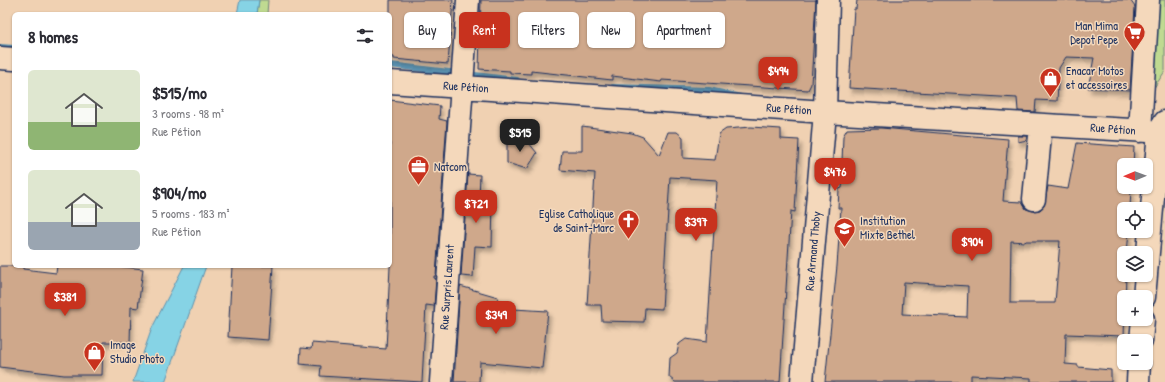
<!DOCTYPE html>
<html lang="en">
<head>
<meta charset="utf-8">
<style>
  :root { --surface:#fff; --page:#f7f7f7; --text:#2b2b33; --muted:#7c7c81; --accent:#c8321e }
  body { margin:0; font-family:"Patrick Hand",sans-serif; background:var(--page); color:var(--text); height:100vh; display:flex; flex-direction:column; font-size:15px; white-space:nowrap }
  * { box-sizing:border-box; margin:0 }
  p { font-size:13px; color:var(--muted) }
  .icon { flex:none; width:22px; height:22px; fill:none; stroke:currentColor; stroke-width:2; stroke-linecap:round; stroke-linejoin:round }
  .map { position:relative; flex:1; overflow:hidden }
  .sheet { position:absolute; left:12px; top:12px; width:380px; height:256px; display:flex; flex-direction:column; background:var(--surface); border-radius:6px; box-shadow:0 1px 3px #0004 }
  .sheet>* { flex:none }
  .hud { position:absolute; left:404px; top:12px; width:380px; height:36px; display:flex; gap:8px }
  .needle { width:26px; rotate:269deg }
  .tools { position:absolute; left:1117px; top:158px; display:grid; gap:8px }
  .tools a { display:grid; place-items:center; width:36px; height:36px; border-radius:6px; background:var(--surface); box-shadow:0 1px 3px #0004; font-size:20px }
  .price { position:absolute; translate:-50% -34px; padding:0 9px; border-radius:8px; background:var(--accent); color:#fff; font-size:13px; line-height:26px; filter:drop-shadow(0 1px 2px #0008) }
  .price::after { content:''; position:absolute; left:50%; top:24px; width:12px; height:9px; margin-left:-6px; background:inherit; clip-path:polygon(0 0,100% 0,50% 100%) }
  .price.active { background:#222; color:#fff }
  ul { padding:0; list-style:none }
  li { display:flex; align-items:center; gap:12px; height:100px; padding:0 16px }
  li span { display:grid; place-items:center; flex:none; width:112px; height:80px; border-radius:6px; color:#555 }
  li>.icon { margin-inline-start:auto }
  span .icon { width:48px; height:48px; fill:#fffc; stroke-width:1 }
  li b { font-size:17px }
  h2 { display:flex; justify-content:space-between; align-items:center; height:48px; padding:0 16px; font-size:17px }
  .pill { padding:0 14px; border-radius:6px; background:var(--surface); box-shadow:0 1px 3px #0004; font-size:14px; line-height:36px }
  .pill.active { background:var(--accent); color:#fff }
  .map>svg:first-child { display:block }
  .green { fill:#bfda91; stroke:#6d8478 }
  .water { fill:#86d3e5; stroke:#5b91af }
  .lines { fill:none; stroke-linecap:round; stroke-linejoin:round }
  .stream { stroke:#5b91af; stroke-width:6 }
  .building { fill:#cfa88b; stroke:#1b2f5e; fill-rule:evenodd; filter:url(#shadow) }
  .minor-casing { stroke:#1b2f5e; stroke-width:25 }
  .minor { stroke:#f4d8bb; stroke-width:22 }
  .labels { text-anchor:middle; stroke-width:3; stroke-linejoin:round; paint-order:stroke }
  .poi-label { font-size:12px; fill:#1b2f5e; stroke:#f4d8bb; text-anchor:start }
  .street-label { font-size:12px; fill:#1b2f5e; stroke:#f4d8bb }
</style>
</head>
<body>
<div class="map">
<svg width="1165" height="382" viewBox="0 0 1165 382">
  <defs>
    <filter id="shadow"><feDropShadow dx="2.5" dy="4.5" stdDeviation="2" flood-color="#0004"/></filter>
  </defs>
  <rect width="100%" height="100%" fill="#f0d1b2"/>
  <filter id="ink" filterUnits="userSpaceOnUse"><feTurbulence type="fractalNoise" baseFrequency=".025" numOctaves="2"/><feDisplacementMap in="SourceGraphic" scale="8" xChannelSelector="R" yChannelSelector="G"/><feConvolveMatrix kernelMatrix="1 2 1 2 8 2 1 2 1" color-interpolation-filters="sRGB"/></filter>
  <g filter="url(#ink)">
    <path class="green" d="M259 0H268L267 14H257Z
      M1154 0H1165V71L1148 97Z"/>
    <path class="water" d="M240 0H259L257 14H237Z
      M184 266H206L165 382H133L152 328Z"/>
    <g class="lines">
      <path class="stream" d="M0 47 14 48
        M390 65 517 80
        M613 87 709 90 741 97"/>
    </g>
    <path class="building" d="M390 0H453L448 64 394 59V57L390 56Z
      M481 0H816L811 84 808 90 662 80 661 82 612 76V80L531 71V74L510 73V71L479 69Z
      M857 0H1130L1135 7 1130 90 1088 88 1094 58 1066 57 1059 68 1057 101 1036 100 1035 112 1018 111 1017 98 849 88 854 9H856Z
      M390 100 440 106 439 119 447 121 436 276H434V278L436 279 434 306 426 305 422 382 320 376 321 366 300 364 301 348 311 349 312 343 386 349 390 267Z
      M582 126 632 133 643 137 659 155 668 132H677L683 137V158L715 160 719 134 726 129 751 127 781 129V139L799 140 795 212 791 211 780 382H675L669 377 670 358 677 353 679 344 686 339 707 342 717 180 670 177 662 309 645 308 644 322 602 321 601 305H587L595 173 560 170 562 151H582Z
      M881 128 1008 139 1003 201 1022 202 1026 209 1033 211 1040 210 1044 206 1048 186 1068 189 1077 143 1134 147 1133 165H1124V187H1131L1130 209H1124V231H1129L1127 253H1124V275H1126L1124 336 1066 334 1065 364 1078 365V367L1111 370V382H1031V378L971 375V382H825L837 266 841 208H838L839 189 842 188 844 162H842L843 136 847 129ZM1011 241 1025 242 1026 241H1060L1055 303H1010ZM904 282 968 286 967 317 902 314Z
      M1018 136H1027V140L1018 142Z
      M524 137 537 153 527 169 507 163V142Z
      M468 174 480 175 479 198H493L492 247 475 246 473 277 461 276Z
      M0 266H23V269L56 273 57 266H116L143 269 138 308 131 307 130 342H103L102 375H64L0 367Z
      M232 266H273L268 340 228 337Z
      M460 286 498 297 496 308 548 311 542 368 480 362 479 382H454Z"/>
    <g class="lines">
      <defs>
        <path id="minor" d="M0 58 14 59
          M390 82 825 112 1165 132
          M1140 131 1148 0
          M1034 199 1041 125
          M1146 274 1159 132 1165 122
          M1144 297 1146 275
          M1141 341 1143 319
          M441 382 468 0
          M802 382 825 112 828 0
          M1138 382 1139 363"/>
      </defs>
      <use href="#minor" class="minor-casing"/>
      <use href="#minor" class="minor"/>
    </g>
  </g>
  <defs>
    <symbol id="supermarket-pin" viewBox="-11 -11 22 30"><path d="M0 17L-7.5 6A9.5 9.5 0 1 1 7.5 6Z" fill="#c8321e" stroke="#f4d8bb"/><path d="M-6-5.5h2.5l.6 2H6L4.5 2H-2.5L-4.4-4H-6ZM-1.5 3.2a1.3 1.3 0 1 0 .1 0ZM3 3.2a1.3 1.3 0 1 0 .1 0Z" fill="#fff"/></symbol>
    <symbol id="shop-pin" viewBox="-11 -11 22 30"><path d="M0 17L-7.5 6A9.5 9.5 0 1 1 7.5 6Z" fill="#c8321e" stroke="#f4d8bb"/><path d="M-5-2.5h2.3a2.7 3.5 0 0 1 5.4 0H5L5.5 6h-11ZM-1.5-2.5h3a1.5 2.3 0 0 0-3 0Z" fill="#fff"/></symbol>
    <symbol id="office-pin" viewBox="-11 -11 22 30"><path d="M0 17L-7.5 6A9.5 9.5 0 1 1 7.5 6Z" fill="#c8321e" stroke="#f4d8bb"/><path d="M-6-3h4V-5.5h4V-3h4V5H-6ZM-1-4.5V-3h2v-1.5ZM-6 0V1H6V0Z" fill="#fff"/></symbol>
    <symbol id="church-pin" viewBox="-11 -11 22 30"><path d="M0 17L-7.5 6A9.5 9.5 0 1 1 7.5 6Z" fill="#c8321e" stroke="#f4d8bb"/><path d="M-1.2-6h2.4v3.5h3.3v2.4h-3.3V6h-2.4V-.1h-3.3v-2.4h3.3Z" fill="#fff"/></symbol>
    <symbol id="school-pin" viewBox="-11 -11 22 30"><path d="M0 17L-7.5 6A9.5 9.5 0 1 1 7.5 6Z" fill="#c8321e" stroke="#f4d8bb"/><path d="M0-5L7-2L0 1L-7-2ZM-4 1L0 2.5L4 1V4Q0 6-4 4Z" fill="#fff"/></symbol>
  </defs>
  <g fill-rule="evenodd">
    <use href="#supermarket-pin" x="1122" y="20" width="25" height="34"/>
    <use href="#shop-pin" x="1038" y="66" width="25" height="34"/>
    <use href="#office-pin" x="406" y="154" width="25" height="34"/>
    <use href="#church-pin" x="616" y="208" width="25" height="34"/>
    <use href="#school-pin" x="832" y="216" width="25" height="34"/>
    <use href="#shop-pin" x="82" y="340" width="25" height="34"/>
  </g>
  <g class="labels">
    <g class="poi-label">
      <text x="1118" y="30" text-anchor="end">Man Mima<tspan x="1118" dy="14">Depot Pepe</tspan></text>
      <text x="1066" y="75">Enacar Motos<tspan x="1066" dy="14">et accessoires</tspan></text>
      <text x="434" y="171">Natcom</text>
      <text x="614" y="218" text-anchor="end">Eglise Catholique<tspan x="614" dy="14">de Saint-Marc</tspan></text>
      <text x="860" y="225">Institution<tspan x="860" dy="14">Mixte Bethel</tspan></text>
      <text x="110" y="349">Image<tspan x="110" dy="14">Studio Photo</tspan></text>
    </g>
    <g class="street-label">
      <text transform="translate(466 87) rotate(4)" y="4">Rue Pétion</text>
      <text transform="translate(789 109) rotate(4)" y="4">Rue Pétion</text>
      <text transform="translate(1113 129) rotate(4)" y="4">Rue Pétion</text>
      <text transform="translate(813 251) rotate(-85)" y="4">Rue Armand Thoby</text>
      <text transform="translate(447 287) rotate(-86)" y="4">Rue Surpris Laurent</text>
    </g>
  </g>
</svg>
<div class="tools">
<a><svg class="needle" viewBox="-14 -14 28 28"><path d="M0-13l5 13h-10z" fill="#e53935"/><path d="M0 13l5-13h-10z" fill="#7c7c81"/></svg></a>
<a><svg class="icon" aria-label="locate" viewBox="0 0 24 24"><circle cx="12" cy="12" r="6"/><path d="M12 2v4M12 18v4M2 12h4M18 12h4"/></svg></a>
<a><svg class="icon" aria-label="layers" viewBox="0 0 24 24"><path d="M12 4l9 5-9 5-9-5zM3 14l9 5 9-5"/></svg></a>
<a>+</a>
<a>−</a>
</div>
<b class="price" style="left:778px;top:91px">$494</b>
<b class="price active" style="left:520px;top:153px">$515</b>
<b class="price" style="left:835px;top:192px">$476</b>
<b class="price" style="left:476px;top:224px">$721</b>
<b class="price" style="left:696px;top:242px">$397</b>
<b class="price" style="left:972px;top:262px">$904</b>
<b class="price" style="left:65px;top:317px">$381</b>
<b class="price" style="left:496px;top:335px">$349</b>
<div class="hud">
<a class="pill">Buy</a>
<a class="pill active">Rent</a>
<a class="pill">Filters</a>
<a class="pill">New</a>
<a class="pill">Apartment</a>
</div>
<section class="sheet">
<h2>8 homes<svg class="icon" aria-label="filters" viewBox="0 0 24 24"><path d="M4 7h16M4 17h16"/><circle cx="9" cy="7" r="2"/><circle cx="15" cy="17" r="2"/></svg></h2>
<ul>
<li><span style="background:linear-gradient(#dfe7d0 65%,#8fb573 0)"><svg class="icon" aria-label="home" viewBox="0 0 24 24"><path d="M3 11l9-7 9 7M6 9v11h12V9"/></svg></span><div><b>$515/mo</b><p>3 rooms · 98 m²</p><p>Rue Pétion</p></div></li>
<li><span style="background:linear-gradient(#dfe7d0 65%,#9aa5b1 0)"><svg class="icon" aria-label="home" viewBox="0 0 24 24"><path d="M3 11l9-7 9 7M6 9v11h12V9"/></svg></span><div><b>$904/mo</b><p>5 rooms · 183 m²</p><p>Rue Pétion</p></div></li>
</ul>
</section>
</div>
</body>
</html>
